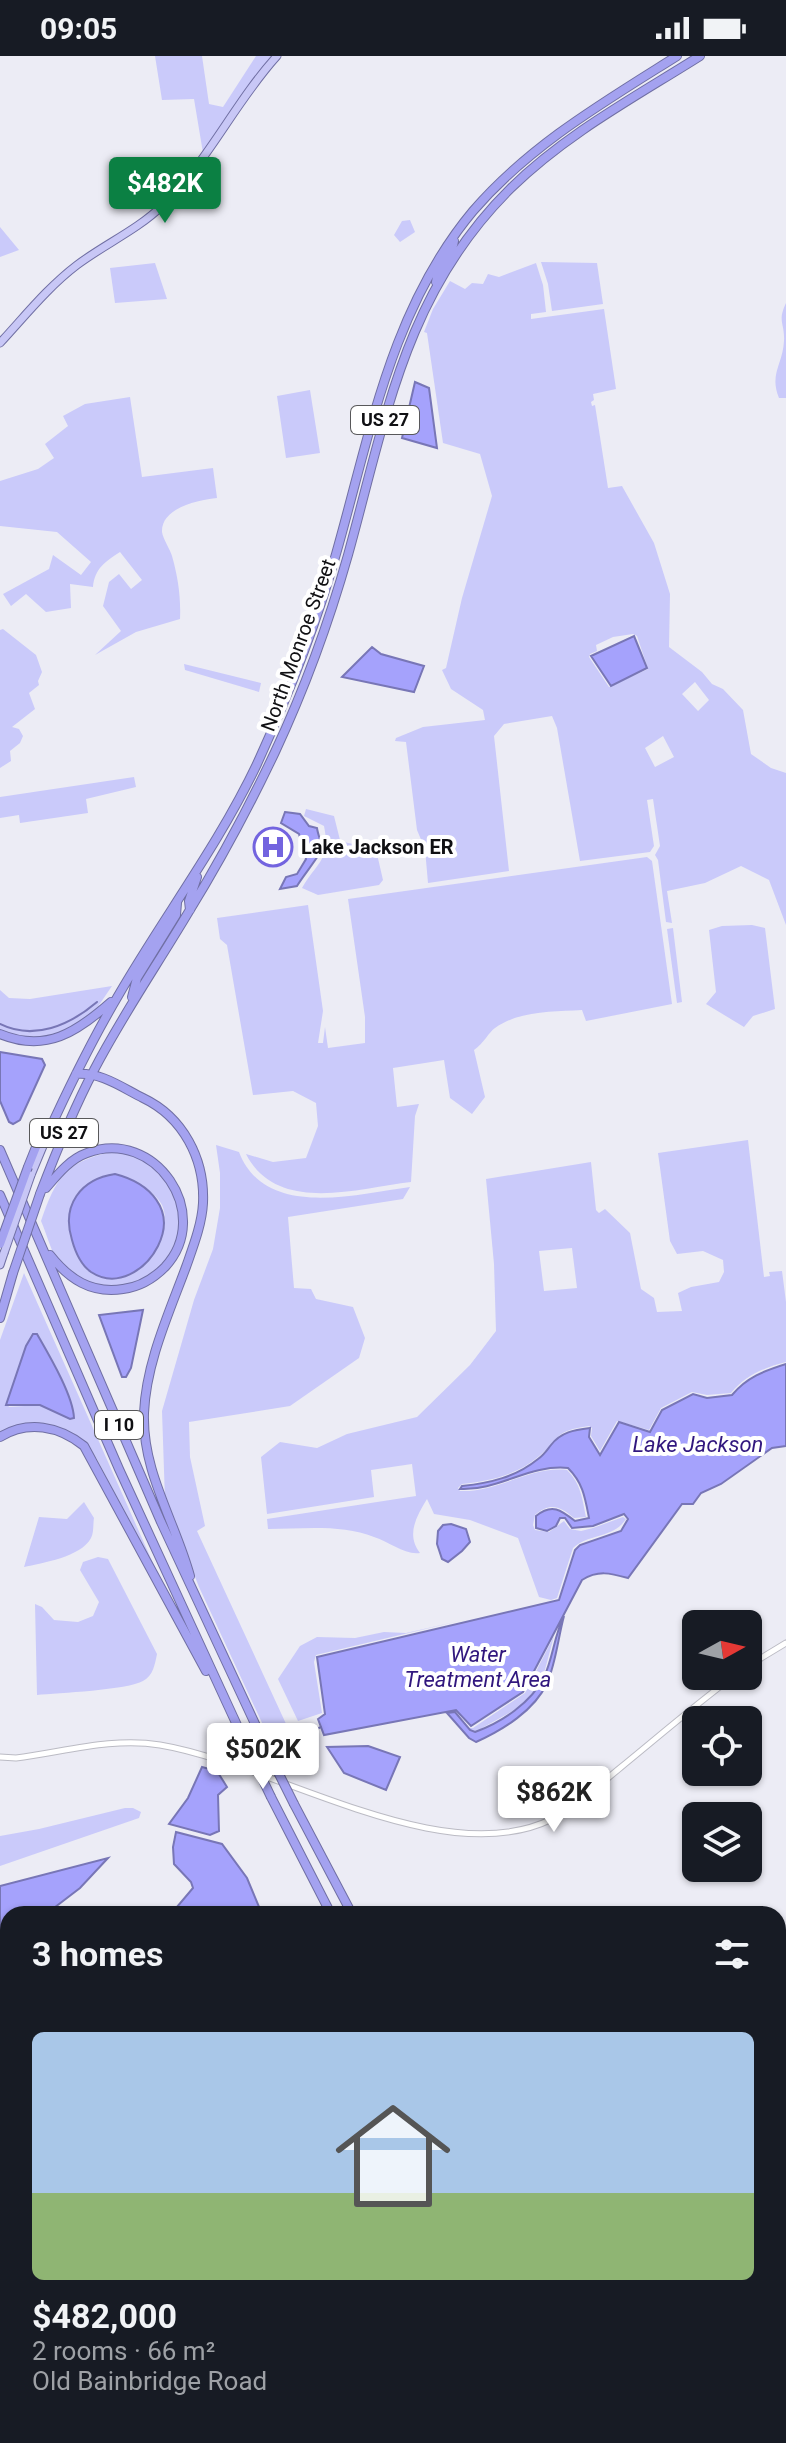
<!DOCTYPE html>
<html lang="en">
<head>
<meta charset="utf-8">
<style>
  :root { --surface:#171b24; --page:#20242c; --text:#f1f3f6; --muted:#9ea1a6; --accent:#0b8043 }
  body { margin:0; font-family:Roboto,sans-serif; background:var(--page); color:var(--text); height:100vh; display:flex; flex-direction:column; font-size:30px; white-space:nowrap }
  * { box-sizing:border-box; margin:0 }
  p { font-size:26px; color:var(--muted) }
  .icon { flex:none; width:44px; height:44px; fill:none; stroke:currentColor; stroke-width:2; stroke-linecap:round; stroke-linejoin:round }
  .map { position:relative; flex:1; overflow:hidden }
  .details { position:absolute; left:0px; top:1850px; width:786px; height:538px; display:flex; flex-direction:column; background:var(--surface); border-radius:24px 24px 0 0; box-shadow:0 2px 6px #0004 }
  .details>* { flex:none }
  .needle { width:52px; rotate:82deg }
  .fabs { position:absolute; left:682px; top:1554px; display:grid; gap:16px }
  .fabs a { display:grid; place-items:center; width:80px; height:80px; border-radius:12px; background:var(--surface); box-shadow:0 2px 6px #0004; font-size:40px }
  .price { position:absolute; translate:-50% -68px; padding:0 18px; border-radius:8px; background:#fff; color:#222; font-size:26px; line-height:52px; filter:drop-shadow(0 2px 4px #0008) }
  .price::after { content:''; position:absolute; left:50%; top:48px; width:24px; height:18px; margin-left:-12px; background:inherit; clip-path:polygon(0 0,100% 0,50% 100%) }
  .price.on { background:var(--accent); color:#fff }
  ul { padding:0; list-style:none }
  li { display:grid; align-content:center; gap:16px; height:424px; padding:0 32px }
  li span { display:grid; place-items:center; height:248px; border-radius:12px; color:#555 }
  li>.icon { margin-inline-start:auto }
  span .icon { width:144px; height:144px; fill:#fffc; stroke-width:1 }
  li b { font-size:34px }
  h2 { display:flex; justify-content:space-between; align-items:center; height:96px; padding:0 32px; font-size:34px }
  .status { display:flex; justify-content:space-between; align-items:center; height:56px; padding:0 40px; background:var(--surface); direction:ltr }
  .status svg { height:22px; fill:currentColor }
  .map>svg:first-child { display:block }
  .green { fill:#cacafa; fill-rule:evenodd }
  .water { fill:#a5a2fc; stroke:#7876b6; stroke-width:2 }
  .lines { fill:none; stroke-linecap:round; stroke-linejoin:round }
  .stream { stroke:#7876b6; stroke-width:2 }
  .minor-casing { stroke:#bbbbc4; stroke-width:7 }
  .major-casing { stroke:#706fa3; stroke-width:9 }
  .highway-casing { stroke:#706fa3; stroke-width:10 }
  .minor { stroke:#fff; stroke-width:5 }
  .major { stroke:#c8c7f6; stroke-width:7 }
  .highway { stroke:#a4a2f0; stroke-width:8 }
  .major-bridge-casing { stroke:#706fa3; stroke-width:9; stroke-linecap:butt }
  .highway-bridge-casing { stroke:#706fa3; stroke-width:10; stroke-linecap:butt }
  .major-bridge { stroke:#c8c7f6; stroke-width:7 }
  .highway-bridge { stroke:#a4a2f0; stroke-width:8 }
  .labels { text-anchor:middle; stroke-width:8; stroke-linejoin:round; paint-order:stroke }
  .shield { fill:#fff; stroke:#58585a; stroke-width:2 }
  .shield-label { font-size:18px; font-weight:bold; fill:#101013 }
  .street-label { font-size:20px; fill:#101013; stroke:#fff }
  .poi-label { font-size:20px; font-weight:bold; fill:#101013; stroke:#fff; text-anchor:start }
  .water-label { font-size:22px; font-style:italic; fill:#31177e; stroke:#fff }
</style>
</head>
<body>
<div class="status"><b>09:05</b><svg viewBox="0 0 49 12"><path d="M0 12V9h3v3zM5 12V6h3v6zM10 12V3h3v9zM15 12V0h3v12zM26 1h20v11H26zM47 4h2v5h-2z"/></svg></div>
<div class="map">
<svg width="786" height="2387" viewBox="0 0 786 2387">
  <rect width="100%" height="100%" fill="#ececf5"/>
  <path class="green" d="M155 0H202L209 48 223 51 256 0H274L203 97 194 43 162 44Z
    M410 164 415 176 400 186 394 179 402 165Z
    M0 171 19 194 0 201Z
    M541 206 597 207 603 248 552 255 548 228Z
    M155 207 167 243 115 247 110 212Z
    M536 207 543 229 546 256 531 258V263L604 253 616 333 593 338 594 344 591 346 592 350 595 349 608 432 622 430 654 487 670 538 669 591 702 616 712 628 723 633 743 654 751 698 771 712 786 717V869L769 824 741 810 705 827 667 835 672 867 666 866 658 804 655 799 660 790 653 743 647 744 654 790 650 796 580 805 557 672 552 660 504 668 494 680 509 815 428 827 425 793 417 774 406 686 395 685 396 682 423 671 485 664 483 654 451 633 442 614 446 612 462 542 492 440 480 398 443 387 427 277 424 276 433 253 450 225 465 233 472 227 483 228 488 218 499 221ZM633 578 637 580 648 613 609 631 589 601 590 598 597 595 596 589 613 581ZM695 626 709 644 698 655 682 638ZM663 680 674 701 655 711 645 692Z
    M786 247V342H779C769 318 783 308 784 285 785 267 777 266 786 247Z
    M310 334 320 397 286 402 277 340Z
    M130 341 142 421 213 412 217 442C200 444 161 451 162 476 163 483 170 493 172 500 178 521 181 541 180 563L136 576 95 599 121 575 103 550 109 526 119 518 131 533 142 524 120 496C105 506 95 512 93 531L70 528 71 552 46 556 26 538 11 550 3 538 49 513 53 499 81 519 91 506 57 476 0 470V425L38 413 54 402 45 388 68 370 63 360 85 348Z
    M3 573 36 599 42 616 38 625 39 629 29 637 35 653 12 671 19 673 23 680 20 687 10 695 11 705 0 712V574Z
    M184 608 261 627 259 636 185 614Z
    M134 721 136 731 86 743 88 757 20 767 19 759 0 762V741Z
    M306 753 334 760 340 784C352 790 361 788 374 785L383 824 379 829 318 839 302 832C317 806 331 804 324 770L304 760Z
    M647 801 652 805 672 948 586 965 582 954C554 956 520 954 495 972 489 976 484 987 474 994L485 1041 472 1058 450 1042 444 1004 393 1012 397 1051 419 1048 415 1060 411 1126C358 1132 277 1159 246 1098L273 1106 306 1102 318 1070 316 1047 293 1035 253 1039 227 889 220 883 217 862 308 849 323 955 318 987H323L325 971 328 992 365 987V961L348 843Z
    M752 869 765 872 775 953 753 960 744 971 706 948 716 936 709 874 722 870Z
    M673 872 682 946 677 947 667 873Z
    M112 930 97 952 86 961 88 964C51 984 41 985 0 976V934L9 942 30 943Z
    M748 1084 764 1221 770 1220 769 1216 782 1215 786 1246V1306C763 1312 746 1319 731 1337L707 1339 692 1336 661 1352 649 1374 617 1365 600 1395 591 1380 592 1372 589 1370C553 1375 562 1381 538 1401 517 1419 489 1425 462 1428L458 1432 460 1435C497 1437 530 1410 567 1414 581 1428 582 1442 586 1461L574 1462C560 1450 550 1446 535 1459L533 1469 535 1474 549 1476 564 1465 570 1473 581 1475 593 1472 623 1461 626 1463C613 1483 589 1477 573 1492L557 1542 551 1544 539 1541 518 1482 470 1464 434 1458 427 1443C416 1461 406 1479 420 1497 404 1499 390 1486 374 1481 342 1468 302 1473 268 1473L267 1463 416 1440 412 1408 371 1414 374 1441 267 1458 261 1401 280 1386 317 1392 347 1378 417 1361 470 1309 496 1275 494 1208 486 1123 591 1106 596 1154 599 1157 605 1153 630 1177 641 1233 654 1242 657 1256 682 1255 678 1237 691 1231 719 1226 724 1216 723 1204 703 1195 677 1198 670 1185 658 1097ZM572 1192 577 1232 544 1235 539 1195Z
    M216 1089 239 1096C265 1164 357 1138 410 1131L403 1143 288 1161 294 1232 311 1233 316 1243 353 1251 365 1282 359 1302 290 1350 189 1366 190 1401 205 1470 197 1475 305 1709 282 1710 199 1531 165 1444 162 1355 194 1244 213 1193 220 1152V1117Z
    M111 1096C134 1096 155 1108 168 1127 216 1201 107 1273 57 1204 51 1195 46 1176 41 1165 56 1122 65 1106 111 1096ZM115 1118C132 1122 154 1134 162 1149 173 1174 151 1208 130 1219L76 1139 100 1121Z
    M24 1217 169 1543 97 1403C75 1368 36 1357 0 1378V1284ZM6 1346 71 1347 61 1357 40 1349 9 1351Z
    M84 1446 94 1462C93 1467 94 1477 91 1482 81 1501 42 1507 24 1511L39 1461 67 1463Z
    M98 1501 108 1503 157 1598C155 1608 153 1620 143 1625 128 1634 58 1637 37 1639L35 1548 42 1551 54 1564 78 1566 93 1560 99 1546 80 1514 83 1506Z
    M459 1565 316 1599 314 1606 322 1657 298 1665 278 1623 300 1590 317 1581 355 1582 384 1576 406 1577Z
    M554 1580 543 1621 525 1648 475 1676 470 1674 458 1659 469 1672H473L525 1637Z
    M125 1752H133L141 1756 139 1762 0 1810V1780L39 1773Z
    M786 2208V2349L778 2351V2212Z
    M464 2380H594L595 2387H466Z
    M685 2380H768L767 2387H689Z"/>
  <path class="water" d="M415 326 429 332 437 392 402 382Z
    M634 580 647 612 611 630 591 600Z
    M372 591 381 598 424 610 414 636 342 621Z
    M285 756 300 758 309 770 317 772C318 779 321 785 322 792 322 797 302 821 297 830L280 833 286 821 297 818 306 803 299 778 281 767Z
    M0 996 42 1003 45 1009 20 1064 13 1068 9 1066 0 1045Z
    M115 1118C150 1127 176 1154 158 1190 146 1214 117 1233 91 1216 81 1209 75 1195 72 1184 61 1149 81 1123 115 1118Z
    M143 1254 131 1312 126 1321H122L99 1259Z
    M33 1278H37C49 1299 73 1339 74 1362L70 1363 40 1349H6L26 1290Z
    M786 1308V1390L772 1392 721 1428 701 1437 693 1448H682L628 1522C610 1517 598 1514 582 1524L523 1636 471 1670 456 1654 324 1679 318 1663 325 1658 317 1601 559 1544 575 1494 580 1489 621 1475 628 1463 624 1458 593 1470 572 1472 565 1462H560L556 1470 547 1475 536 1472V1460C552 1447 561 1454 575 1465L589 1462C585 1441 583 1427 568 1412 530 1408 498 1435 460 1433L462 1430C490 1427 516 1421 538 1403 544 1399 547 1394 551 1389 561 1376 574 1374 590 1372L589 1381 600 1399 619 1366 650 1376 662 1354 693 1338 707 1342 732 1339C747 1321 764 1315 786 1308Z
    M451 1468 466 1473 470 1486 462 1495 448 1506 442 1503 437 1488 438 1475 443 1469Z
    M564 1560C558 1582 556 1607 547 1627 535 1654 503 1674 476 1686L469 1682 447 1657 455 1656 470 1674 475 1676C502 1666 531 1647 544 1621 553 1602 554 1580 564 1560Z
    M368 1690 400 1701 386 1734 344 1717 327 1691Z
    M202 1711 217 1715 227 1731 218 1739 219 1775 210 1779 169 1768 188 1742Z
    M176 1776 222 1788 247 1822 262 1858H171L193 1832 191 1826 174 1808 173 1791Z
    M108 1802 80 1832 46 1858H8L7 1969 0 1962V1830Z"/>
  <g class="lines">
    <path class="stream" d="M0 968C34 985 70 969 97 946
      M303 1679 321 1671"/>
    <defs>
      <path id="minor" d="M748 1610 786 1587
        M0 1701 16 1702C64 1696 112 1681 160 1689 274 1708 442 1817 552 1763 577 1750 599 1729 620 1712 658 1681 695 1649 734 1620
        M778 2056 786 2055
        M0 2163 8 2162
        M0 2227 8 2226
        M111 2380 112 2387"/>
      <path id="major" d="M0 287C25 260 48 231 77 209 105 188 137 174 162 150 208 106 235 46 277 0
        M31 1119 46 1083
        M0 1209 4 1197"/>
      <path id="highway" d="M436 226C438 210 452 200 454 185
        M190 854 189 845 197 821
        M132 941 137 922 176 859 177 847
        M0 978C46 997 77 976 111 946
        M76 1018C101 1016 121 1031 143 1042 183 1061 205 1103 203 1147 202 1168 193 1191 186 1211 169 1257 146 1307 144 1357 142 1416 175 1465 190 1520
        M0 1094 161 1466 270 1700
        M28 1111 36 1091 48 1077C69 1031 92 984 118 940 163 862 218 790 257 708 288 640 316 570 336 498 370 379 391 253 473 155 530 89 604 46 677 0
        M46 1132C58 1118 70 1103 87 1097 155 1071 214 1158 165 1211 153 1223 140 1231 123 1233 91 1238 69 1223 50 1199
        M40 1138C56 1096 73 1054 94 1014 122 960 157 909 188 857 220 805 249 751 275 696 305 632 329 566 348 499 386 362 405 236 511 132 566 78 635 41 700 0
        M0 1139 119 1413 248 1693
        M0 1262 13 1217
        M0 1381C28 1364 59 1370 84 1390L206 1615
        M271 1741 331 1858
        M294 1748 352 1858
        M639 2380 644 2387
        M661 2380 666 2387"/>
    </defs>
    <use href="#minor" class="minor-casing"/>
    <use href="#major" class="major-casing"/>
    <use href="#highway" class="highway-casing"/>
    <use href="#minor" class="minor"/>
    <use href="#major" class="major"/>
    <use href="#highway" class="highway"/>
    <defs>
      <path id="major-bridge" d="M4 1197 31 1119"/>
      <path id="highway-bridge" d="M0 1188 28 1111
        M13 1217 40 1138
        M248 1693 271 1741
        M270 1700 294 1748"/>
    </defs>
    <use href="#major-bridge" class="major-bridge-casing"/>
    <use href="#highway-bridge" class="highway-bridge-casing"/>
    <use href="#major-bridge" class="major-bridge"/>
    <use href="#highway-bridge" class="highway-bridge"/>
  </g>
  <defs>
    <symbol id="hospital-ring" viewBox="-11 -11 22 22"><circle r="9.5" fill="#fff" stroke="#7364df" stroke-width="1.5"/><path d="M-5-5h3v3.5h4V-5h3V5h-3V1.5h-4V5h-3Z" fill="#7364df"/></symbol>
  </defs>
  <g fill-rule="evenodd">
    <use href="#hospital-ring" x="251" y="769" width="44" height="44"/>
  </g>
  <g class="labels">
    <g class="shield">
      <rect x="351" y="350" width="68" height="28" rx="6"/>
      <rect x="30" y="1063" width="68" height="28" rx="6"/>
      <rect x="95" y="1355" width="48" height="28" rx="6"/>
    </g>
    <g class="shield-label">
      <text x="385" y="370">US 27</text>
      <text x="64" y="1083">US 27</text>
      <text x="119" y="1375">I 10</text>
    </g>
    <g class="street-label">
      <text transform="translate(298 589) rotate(-70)" y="7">North Monroe Street</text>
    </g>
    <g class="poi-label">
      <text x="301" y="798">Lake Jackson ER</text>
    </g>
    <g class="water-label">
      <text x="698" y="1396">Lake Jackson</text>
      <text x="478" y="1606">Water<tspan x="478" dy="25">Treatment Area</tspan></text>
    </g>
  </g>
</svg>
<div class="fabs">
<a><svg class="needle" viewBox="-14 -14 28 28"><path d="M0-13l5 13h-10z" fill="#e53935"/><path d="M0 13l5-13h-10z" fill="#9ea1a6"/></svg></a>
<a><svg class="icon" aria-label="locate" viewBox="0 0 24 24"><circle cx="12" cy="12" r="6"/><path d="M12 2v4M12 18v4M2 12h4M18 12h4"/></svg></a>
<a><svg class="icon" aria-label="layers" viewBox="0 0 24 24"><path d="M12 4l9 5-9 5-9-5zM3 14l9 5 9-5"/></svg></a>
</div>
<b class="price on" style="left:165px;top:169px">$482K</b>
<b class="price" style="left:263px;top:1735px">$502K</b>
<b class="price" style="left:554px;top:1778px">$862K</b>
<section class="details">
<h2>3 homes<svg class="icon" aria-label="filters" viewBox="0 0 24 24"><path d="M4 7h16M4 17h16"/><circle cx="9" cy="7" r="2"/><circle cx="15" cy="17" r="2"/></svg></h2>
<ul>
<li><span style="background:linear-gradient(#a9c7e8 65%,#8fb573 0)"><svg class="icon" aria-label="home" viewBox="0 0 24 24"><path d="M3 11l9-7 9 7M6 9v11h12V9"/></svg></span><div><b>$482,000</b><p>2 rooms · 66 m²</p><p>Old Bainbridge Road</p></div></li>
</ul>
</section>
</div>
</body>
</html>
